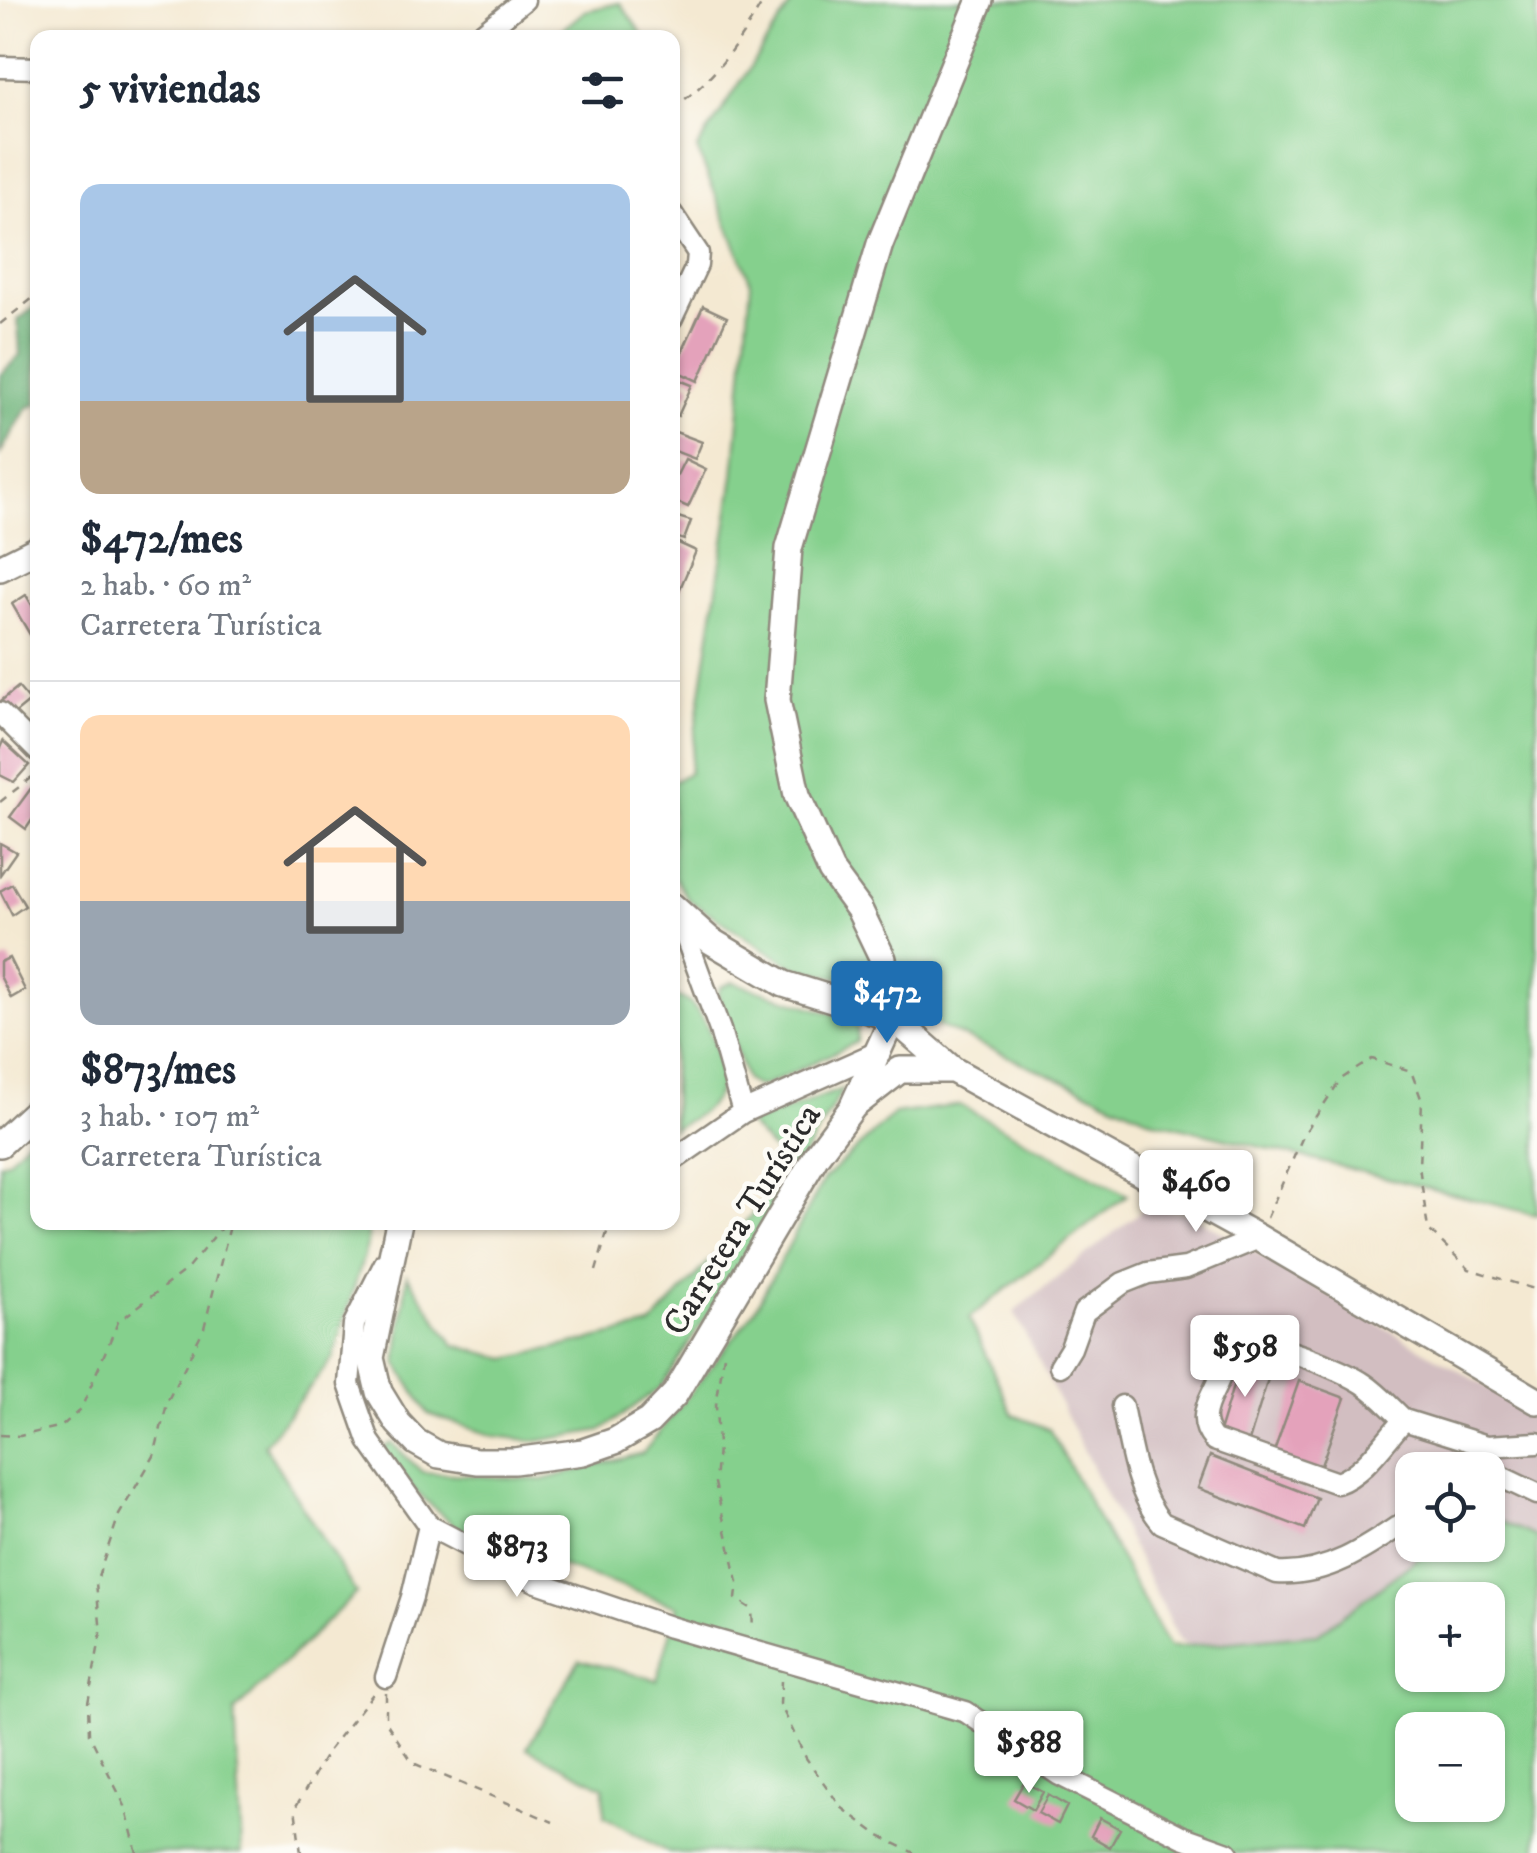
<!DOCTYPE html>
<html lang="es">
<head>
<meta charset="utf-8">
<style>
  :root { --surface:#fff; --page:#f6f6f7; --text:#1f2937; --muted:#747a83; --line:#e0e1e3; --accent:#1f6fb2 }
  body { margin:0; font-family:"IM FELL DW Pica",serif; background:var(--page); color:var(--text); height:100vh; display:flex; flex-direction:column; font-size:38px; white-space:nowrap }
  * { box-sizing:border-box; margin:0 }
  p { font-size:32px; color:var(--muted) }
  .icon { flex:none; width:55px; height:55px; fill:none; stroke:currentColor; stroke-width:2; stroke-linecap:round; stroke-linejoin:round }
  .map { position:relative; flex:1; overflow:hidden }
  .details { position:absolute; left:30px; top:30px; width:650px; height:1200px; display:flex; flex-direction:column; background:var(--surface); border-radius:20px; box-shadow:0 2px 8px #0004 }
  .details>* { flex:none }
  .buttons { position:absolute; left:1395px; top:1452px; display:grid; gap:20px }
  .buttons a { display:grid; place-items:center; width:110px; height:110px; border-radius:20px; background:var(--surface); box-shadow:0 2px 8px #0004; font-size:50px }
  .price { position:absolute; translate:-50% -85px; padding:0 22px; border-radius:10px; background:#fff; color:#222; font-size:32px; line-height:65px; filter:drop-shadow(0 2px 5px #0008) }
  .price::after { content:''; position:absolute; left:50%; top:60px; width:30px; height:22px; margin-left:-15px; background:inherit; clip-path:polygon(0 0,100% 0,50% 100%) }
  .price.on { background:var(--accent); color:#fff }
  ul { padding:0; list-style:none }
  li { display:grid; align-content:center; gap:20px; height:530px; padding:0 50px }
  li+li { border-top:2px solid var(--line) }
  li span { display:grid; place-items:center; height:310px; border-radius:20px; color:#555 }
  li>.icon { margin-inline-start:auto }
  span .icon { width:180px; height:180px; fill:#fffc; stroke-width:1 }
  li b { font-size:42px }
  h2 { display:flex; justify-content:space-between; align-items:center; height:120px; padding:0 50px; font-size:42px }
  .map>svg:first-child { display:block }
  .industrial { fill:#d2bec1; fill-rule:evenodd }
  .green { fill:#85d08d; stroke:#587e5c; stroke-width:2.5; fill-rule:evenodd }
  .forest { fill:#6cb278; stroke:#4c6e52; stroke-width:2.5 }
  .building { fill:#e4a2bb }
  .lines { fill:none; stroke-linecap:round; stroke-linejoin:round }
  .minor-casing { stroke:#908a7e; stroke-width:25 }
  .major-casing { stroke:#908a7e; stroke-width:30 }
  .path { stroke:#908a7e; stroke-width:2.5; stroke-dasharray:8 8; stroke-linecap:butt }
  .minor { stroke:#fff; stroke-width:20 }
  .major { stroke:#fff; stroke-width:25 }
  .labels { text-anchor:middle; stroke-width:9; stroke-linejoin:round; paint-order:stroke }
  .street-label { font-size:35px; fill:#2b2b2b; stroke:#fdfcf7 }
</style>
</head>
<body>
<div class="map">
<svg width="1537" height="1853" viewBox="0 0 1537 1853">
  <rect width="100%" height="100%" fill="#fdfcf7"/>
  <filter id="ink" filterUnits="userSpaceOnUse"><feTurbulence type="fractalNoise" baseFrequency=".01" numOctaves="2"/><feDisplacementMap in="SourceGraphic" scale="20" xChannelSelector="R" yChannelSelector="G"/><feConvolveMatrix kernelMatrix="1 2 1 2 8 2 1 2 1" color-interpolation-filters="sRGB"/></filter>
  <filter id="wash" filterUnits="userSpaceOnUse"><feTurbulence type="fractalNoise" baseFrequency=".0048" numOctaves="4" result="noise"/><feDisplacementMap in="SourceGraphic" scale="40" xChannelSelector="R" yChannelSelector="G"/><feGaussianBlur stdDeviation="2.25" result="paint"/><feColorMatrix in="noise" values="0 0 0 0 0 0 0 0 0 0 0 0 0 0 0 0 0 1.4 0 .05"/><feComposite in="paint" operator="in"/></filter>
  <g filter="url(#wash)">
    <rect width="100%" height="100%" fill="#f4e9d2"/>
    <path class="industrial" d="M1146 1207 1189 1213 1537 1416V1853L1488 1805V1730H1412V1766L1179 1640 1014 1312ZM1412 1470H1488V1545H1412ZM1412 1600H1488V1675H1412Z"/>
    <path class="green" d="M794 0H1537V1215L1155 1121 934 1024 868 985 799 968 777 957 688 899 673 876 672 783 689 772 734 476 751 283 697 149Z
      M620 3 644 37H553L585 11Z
      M733 982 849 1019 858 1028 857 1042 766 1085 756 1086 746 1080 718 994 721 987Z
      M672 996C704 996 730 1070 717 1095 708 1112 688 1120 673 1129Z
      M843 1089 746 1255 661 1387 602 1430 538 1441 494 1436 428 1414 397 1363 407 1275 454 1345 507 1359 651 1326 772 1192 788 1166 748 1124Z
      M960 1105 1127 1195 969 1318 1013 1415 1049 1429 1169 1648 1318 1634 1436 1545H1488V1516L1537 1537V1853H669L604 1816V1787L527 1748 579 1660 657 1680 678 1606 462 1532 416 1492 381 1450 392 1443 422 1472 542 1480 643 1453 753 1313 824 1179 894 1114ZM1412 1600H1488V1675H1412ZM1412 1730H1488V1805H1412Z
      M37 1129 38 1222 368 1223 367 1245 333 1358 264 1445 356 1593 235 1711 242 1853H0V1163L8 1160Z"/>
    <path class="forest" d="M37 305V404L27 408 0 454V375L20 355 18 320Z"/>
    <g id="blocks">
      <path class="building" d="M703 306 727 317 698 381 674 370Z
        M672 377 692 385 678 416 672 414Z
        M673 431 702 442 695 459 672 450Z
        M685 459 706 469 688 507 672 500V485Z
        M678 517 691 521 684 540 672 536Z
        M672 540 696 551 673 605H672Z
        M26 595 38 615V635L32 638 12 604Z
        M18 687 30 701 13 715 1 701Z
        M3 741 29 765 14 782 0 775V748Z
        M32 787 38 791V824L32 820 26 829 10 817Z
        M0 843 16 852 0 875Z
        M12 884 25 906 12 915 0 891Z
        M9 958 25 990 11 998 0 976V962Z
        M1241 1360 1271 1369 1249 1441 1219 1432Z
        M1299 1381 1345 1398 1318 1474 1272 1457Z
        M1210 1456 1317 1498 1305 1529 1198 1488Z
        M1024 1782 1043 1792 1033 1810 1014 1799Z
        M1048 1795 1067 1806 1058 1824 1038 1813Z
        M1100 1818 1120 1829 1110 1847 1091 1836Z"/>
    </g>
  </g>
  <g filter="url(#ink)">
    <use href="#blocks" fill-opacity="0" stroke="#908a7e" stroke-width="2.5"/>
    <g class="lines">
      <defs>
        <path id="minor" d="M477 38 524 0
          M0 67 38 68
          M672 214 698 253 697 265 672 318
          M0 713 38 751
          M676 910 720 1030 743 1112
          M672 1161 743 1112 878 1052
          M385 1263 354 1324 349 1384 369 1441 429 1526 537 1582 670 1627 966 1712 1058 1774 1183 1837 1228 1853
          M1060 1366 1071 1348 1084 1312 1123 1283 1148 1273 1186 1268 1259 1238
          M1122 1406C1130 1444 1136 1494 1162 1523L1277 1573C1329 1576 1371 1545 1412 1517
          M1404 1420C1391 1408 1379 1394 1364 1384 1346 1371 1260 1335 1242 1347 1227 1357 1221 1376 1213 1392 1204 1410 1200 1424 1214 1440L1337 1483C1364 1474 1385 1440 1404 1420L1487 1446 1537 1443
          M1474 1464 1537 1494
          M386 1677 412 1597 429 1526"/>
        <path id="major" d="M0 568 38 549
          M672 906 711 941 784 984 893 1018 953 1070 1259 1238 1537 1401
          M893 1018 883 959 859 909 831 871 797 795 777 700 789 548 880 244 980 0
          M855 1105 900 1070H953
          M0 1144 38 1109
          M399 1222 371 1358 379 1392 398 1423 416 1442 439 1455 477 1461H514L583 1452 615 1441 649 1421 675 1394 816 1156 852 1108 893 1018"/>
      </defs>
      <use href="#minor" class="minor-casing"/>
      <use href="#major" class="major-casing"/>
      <path class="path" d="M672 108C715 81 739 42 764 0
        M0 324 38 294
        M0 802 33 776 38 777
        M1267 1218 1304 1134 1341 1079 1372 1059 1411 1071 1422 1101 1419 1166 1428 1229 1469 1269 1537 1290
        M596 1271 610 1222
        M724 1355 716 1405 718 1447 715 1483 738 1582 736 1599 752 1609 753 1629
        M0 1435 20 1436 62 1426 81 1409 118 1322 188 1268 226 1222
        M781 1681 780 1704 806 1758 841 1807 880 1836 914 1853
        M386 1693V1722L413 1763 553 1822
        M137 1853 125 1806 89 1734 88 1703 101 1633 96 1583 119 1515 154 1456 168 1400 204 1328 231 1222
        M301 1853 295 1808 328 1751 376 1690"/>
      <use href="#minor" class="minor"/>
      <use href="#major" class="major"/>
    </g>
  </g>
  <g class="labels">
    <g class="street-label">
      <text transform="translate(741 1219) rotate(-58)" y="12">Carretera Turística</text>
    </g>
  </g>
</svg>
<div class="buttons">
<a><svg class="icon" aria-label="locate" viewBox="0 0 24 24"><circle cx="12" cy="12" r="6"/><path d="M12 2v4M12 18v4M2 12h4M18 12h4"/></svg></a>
<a>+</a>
<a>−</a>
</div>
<b class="price on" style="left:887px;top:1046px">$472</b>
<b class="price" style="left:1196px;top:1235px">$460</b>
<b class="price" style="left:1245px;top:1400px">$598</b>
<b class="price" style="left:517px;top:1600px">$873</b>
<b class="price" style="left:1029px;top:1796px">$588</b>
<section class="details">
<h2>5 viviendas<svg class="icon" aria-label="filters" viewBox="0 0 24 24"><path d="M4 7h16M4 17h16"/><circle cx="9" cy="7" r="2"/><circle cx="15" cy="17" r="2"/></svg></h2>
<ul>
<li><span style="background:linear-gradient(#a9c7e8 70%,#b9a48a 0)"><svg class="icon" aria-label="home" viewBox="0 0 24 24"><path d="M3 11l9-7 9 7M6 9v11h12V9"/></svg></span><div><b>$472/mes</b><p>2 hab. · 60 m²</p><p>Carretera Turística</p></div></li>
<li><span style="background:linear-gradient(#ffd9b3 60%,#9aa5b1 0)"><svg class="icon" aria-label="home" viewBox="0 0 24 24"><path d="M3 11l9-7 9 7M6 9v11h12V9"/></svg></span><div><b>$873/mes</b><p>3 hab. · 107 m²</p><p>Carretera Turística</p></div></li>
</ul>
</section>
</div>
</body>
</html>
